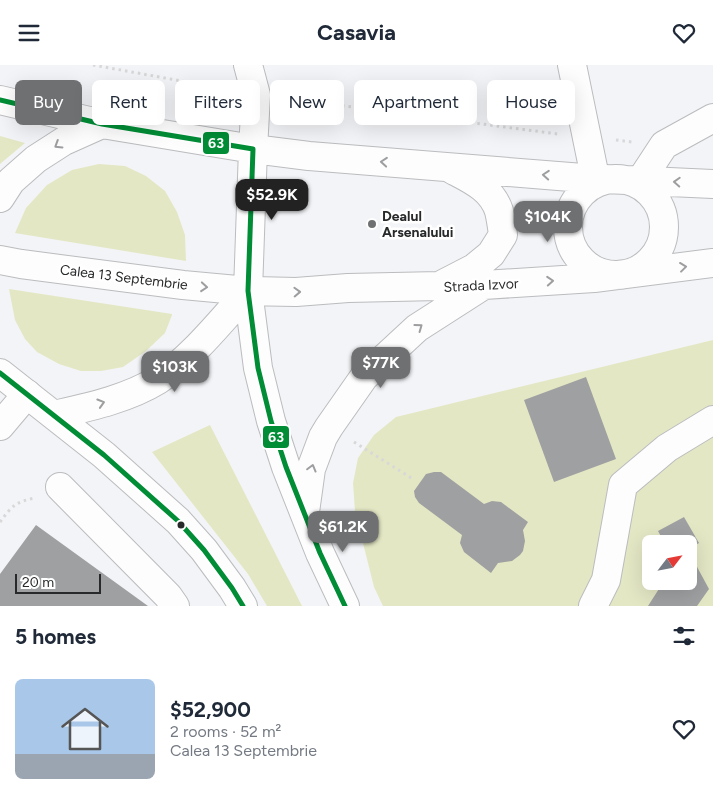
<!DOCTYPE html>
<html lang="en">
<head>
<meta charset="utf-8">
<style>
  :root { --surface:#fff; --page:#f2f2f3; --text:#1f2937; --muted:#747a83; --line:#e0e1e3; --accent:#6f7072 }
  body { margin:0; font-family:Figtree,sans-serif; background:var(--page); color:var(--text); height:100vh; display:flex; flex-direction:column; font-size:19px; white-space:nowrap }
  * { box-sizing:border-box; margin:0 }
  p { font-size:16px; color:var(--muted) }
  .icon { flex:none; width:28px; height:28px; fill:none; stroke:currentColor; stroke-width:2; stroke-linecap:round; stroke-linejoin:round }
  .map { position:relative; height:541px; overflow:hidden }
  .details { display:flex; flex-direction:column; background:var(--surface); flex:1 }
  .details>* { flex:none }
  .top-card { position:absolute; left:15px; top:15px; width:684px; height:45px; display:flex; gap:10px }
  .needle { width:32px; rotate:58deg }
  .fabs { position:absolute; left:642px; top:470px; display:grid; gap:10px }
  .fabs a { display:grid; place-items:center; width:55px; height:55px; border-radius:8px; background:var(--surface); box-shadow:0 5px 20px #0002; font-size:25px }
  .scale { position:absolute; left:15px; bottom:12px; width:86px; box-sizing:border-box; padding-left:5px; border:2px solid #28292a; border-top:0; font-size:14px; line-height:18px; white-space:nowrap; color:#28292a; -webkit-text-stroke:4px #fff; paint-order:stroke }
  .price { position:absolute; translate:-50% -42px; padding:0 11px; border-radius:10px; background:var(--accent); color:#fff; font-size:16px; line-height:32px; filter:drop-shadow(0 1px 2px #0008) }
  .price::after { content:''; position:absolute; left:50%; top:30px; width:15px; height:11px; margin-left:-8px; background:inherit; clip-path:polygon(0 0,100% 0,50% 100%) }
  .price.selected { background:#222; color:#fff }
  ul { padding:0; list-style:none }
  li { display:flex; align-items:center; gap:15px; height:125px; padding:0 15px }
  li+li { border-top:1px solid var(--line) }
  li span { display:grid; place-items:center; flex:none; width:140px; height:100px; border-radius:8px; color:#555 }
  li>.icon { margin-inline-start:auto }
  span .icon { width:60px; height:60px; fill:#fffc; stroke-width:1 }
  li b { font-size:21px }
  h2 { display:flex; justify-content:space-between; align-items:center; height:60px; padding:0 15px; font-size:21px }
  .chip { padding:0 18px; border-radius:8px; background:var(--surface); box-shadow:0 5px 20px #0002; font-size:18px; line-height:45px }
  .chip.selected { background:var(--accent); color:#fff }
  header { display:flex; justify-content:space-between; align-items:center; height:65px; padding:0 15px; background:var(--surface); font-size:22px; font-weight:700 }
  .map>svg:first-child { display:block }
  .green { fill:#e4e7c4; fill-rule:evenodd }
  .building { fill:#9fa0a2 }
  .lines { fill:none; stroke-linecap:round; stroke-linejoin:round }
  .minor-casing { stroke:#bbbcbe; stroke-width:30 }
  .major-casing { stroke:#bbbcbe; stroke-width:30 }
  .path { stroke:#d8d8d9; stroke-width:3; stroke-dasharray:2.5 4; stroke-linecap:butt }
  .minor { stroke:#fdfdfe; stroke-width:28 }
  .major { stroke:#fdfdfe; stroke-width:28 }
  .bus-1-casing { stroke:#fff; stroke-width:9 }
  .bus-1 { stroke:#008d36; stroke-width:5 }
  .oneway { stroke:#9d9e9f }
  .poi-dot { fill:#6f7072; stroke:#fff; stroke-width:2 }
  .bus-dot { fill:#28292a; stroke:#fff; stroke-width:2 }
  .labels { text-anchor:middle; stroke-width:5; stroke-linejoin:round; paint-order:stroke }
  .poi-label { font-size:14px; font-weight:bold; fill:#28292a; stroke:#fff; text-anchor:start }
  .street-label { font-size:14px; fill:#28292a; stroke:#fff }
  .line-badge { stroke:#fff; stroke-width:2 }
  .badge-label { font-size:14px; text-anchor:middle; font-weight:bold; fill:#fff }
</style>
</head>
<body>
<header><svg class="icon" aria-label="menu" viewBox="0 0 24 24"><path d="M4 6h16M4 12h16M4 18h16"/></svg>Casavia<svg class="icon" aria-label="heart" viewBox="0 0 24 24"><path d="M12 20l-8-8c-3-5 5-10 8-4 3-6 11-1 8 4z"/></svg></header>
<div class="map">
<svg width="713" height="541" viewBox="0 0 713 541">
  <rect width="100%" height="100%" fill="#f3f4f7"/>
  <path class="green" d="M0 71 25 78 0 99Z
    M99 99 125 101 146 111 165 126 177 147 185 170 186 196 15 168 26 143 47 120 72 105Z
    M9 224 172 249V250L165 268 146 286 123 302 101 306H81L59 299 37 287 25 274 15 255Z
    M713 275V541H383L374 522 355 446 353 418 358 393 374 370 396 352ZM651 479H689V516H651Z
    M210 360 302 541H267L248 509 152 387Z"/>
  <path class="building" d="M586 312 616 394 554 417 524 335Z
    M434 407H441L484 439 492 436 501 437 528 457 523 465 525 476 523 486 520 490 512 496 498 498 491 508 464 487 460 478 462 470 419 438 415 432 414 426 426 409Z
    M684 452 699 478 689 484V479H665L658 466Z
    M36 460 148 541H0V509Z
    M689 487 709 524 697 541H648L664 516H689Z"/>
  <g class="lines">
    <defs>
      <path id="minor" d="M248 0 256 30 253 84
        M572 0 596 117
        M641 115 664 80 713 53
        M0 361 27 329
        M60 422 168 531 175 541
        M593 541 606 515 623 420 667 383 713 355"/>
      <path id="major" d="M0 35 102 59 253 84 309 91 583 113 713 119
        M253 84 248 226 258 303 271 356 286 402 320 488 345 541
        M568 162a48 48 0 1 1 96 0a48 48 0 1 1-96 0Z
        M0 133 11 116 36 94 64 76 102 59
        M0 195 21 199 183 220 248 226 296 227 348 223 484 220 594 213 713 198
        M443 219 474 203 491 189 503 170C502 162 501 154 499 146 492 124 472 115 453 105
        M0 308 104 390 178 456 204 485 232 523 243 541
        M54 350C89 342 127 334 158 315 191 294 222 255 248 226
        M305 447 311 404 323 372 329 362 364 312 417 263 484 220"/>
    </defs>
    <use href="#minor" class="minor-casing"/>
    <use href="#major" class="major-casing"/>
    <path class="path" d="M93 0 226 24
      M284 33 558 69
      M616 75 632 77
      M354 377 413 414
      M0 457C12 441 15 437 35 433"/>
    <use href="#minor" class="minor"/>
    <use href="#major" class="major"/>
    <defs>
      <path id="bus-1" d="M0 35 102 59 253 84 248 226 258 303 271 356 286 402 320 488 345 541
        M0 308 104 390 178 456 204 485 232 523 243 541"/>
    </defs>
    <use href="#bus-1" class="bus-1-casing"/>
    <use href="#bus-1" class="bus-1"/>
  </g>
  <defs><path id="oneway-chevron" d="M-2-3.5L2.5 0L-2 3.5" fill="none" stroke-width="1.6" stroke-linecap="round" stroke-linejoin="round" transform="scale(1.25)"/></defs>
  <g class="oneway">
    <use href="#oneway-chevron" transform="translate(58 80) rotate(148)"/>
    <use href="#oneway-chevron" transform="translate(384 97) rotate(-175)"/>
    <use href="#oneway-chevron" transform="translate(546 110) rotate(-176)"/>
    <use href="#oneway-chevron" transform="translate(677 117) rotate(-177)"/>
    <use href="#oneway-chevron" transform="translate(683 202) rotate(-7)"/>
    <use href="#oneway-chevron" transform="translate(550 216) rotate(-4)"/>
    <use href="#oneway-chevron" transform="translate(204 222) rotate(5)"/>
    <use href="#oneway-chevron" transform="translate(297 227) rotate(-2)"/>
    <use href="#oneway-chevron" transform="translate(419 262) rotate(-36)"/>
    <use href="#oneway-chevron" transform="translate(101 338) rotate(-17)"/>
    <use href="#oneway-chevron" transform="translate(312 403) rotate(-75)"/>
  </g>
  <circle class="poi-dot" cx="372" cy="159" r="5"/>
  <circle class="bus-dot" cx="181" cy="460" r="4.5"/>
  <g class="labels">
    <g class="poi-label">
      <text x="382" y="156">Dealul<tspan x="382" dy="16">Arsenalului</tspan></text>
    </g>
    <g class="street-label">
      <text transform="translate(124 212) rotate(7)" y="5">Calea 13 Septembrie</text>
      <text transform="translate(481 220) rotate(-3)" y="5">Strada Izvor</text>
    </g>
  </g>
  <g class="line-badge">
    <rect x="202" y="66" width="28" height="24" rx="5" fill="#008d36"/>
    <rect x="262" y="360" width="28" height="24" rx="5" fill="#008d36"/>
  </g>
  <g class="badge-label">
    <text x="216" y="83">63</text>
    <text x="276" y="377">63</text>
  </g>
</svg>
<div class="fabs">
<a><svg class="needle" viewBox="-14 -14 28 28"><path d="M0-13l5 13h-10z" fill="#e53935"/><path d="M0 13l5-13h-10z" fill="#747a83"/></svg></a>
</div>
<div class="scale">20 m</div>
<b class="price selected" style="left:272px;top:156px">$52.9K</b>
<b class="price" style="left:548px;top:178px">$104K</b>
<b class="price" style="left:381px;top:324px">$77K</b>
<b class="price" style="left:175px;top:328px">$103K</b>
<b class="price" style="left:343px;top:488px">$61.2K</b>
<div class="top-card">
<a class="chip selected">Buy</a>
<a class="chip">Rent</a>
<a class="chip">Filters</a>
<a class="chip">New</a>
<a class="chip">Apartment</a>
<a class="chip">House</a>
</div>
</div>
<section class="details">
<h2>5 homes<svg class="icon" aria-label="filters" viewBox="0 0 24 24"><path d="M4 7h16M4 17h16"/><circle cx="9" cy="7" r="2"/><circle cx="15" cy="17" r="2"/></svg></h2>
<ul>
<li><span style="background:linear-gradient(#a9c7e8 75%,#9aa5b1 0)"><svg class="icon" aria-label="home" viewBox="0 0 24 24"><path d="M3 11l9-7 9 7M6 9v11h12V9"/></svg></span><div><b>$52,900</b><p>2 rooms · 52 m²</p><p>Calea 13 Septembrie</p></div><svg class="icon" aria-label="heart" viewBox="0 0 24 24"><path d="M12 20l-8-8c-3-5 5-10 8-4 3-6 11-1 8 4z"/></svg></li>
</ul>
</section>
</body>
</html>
